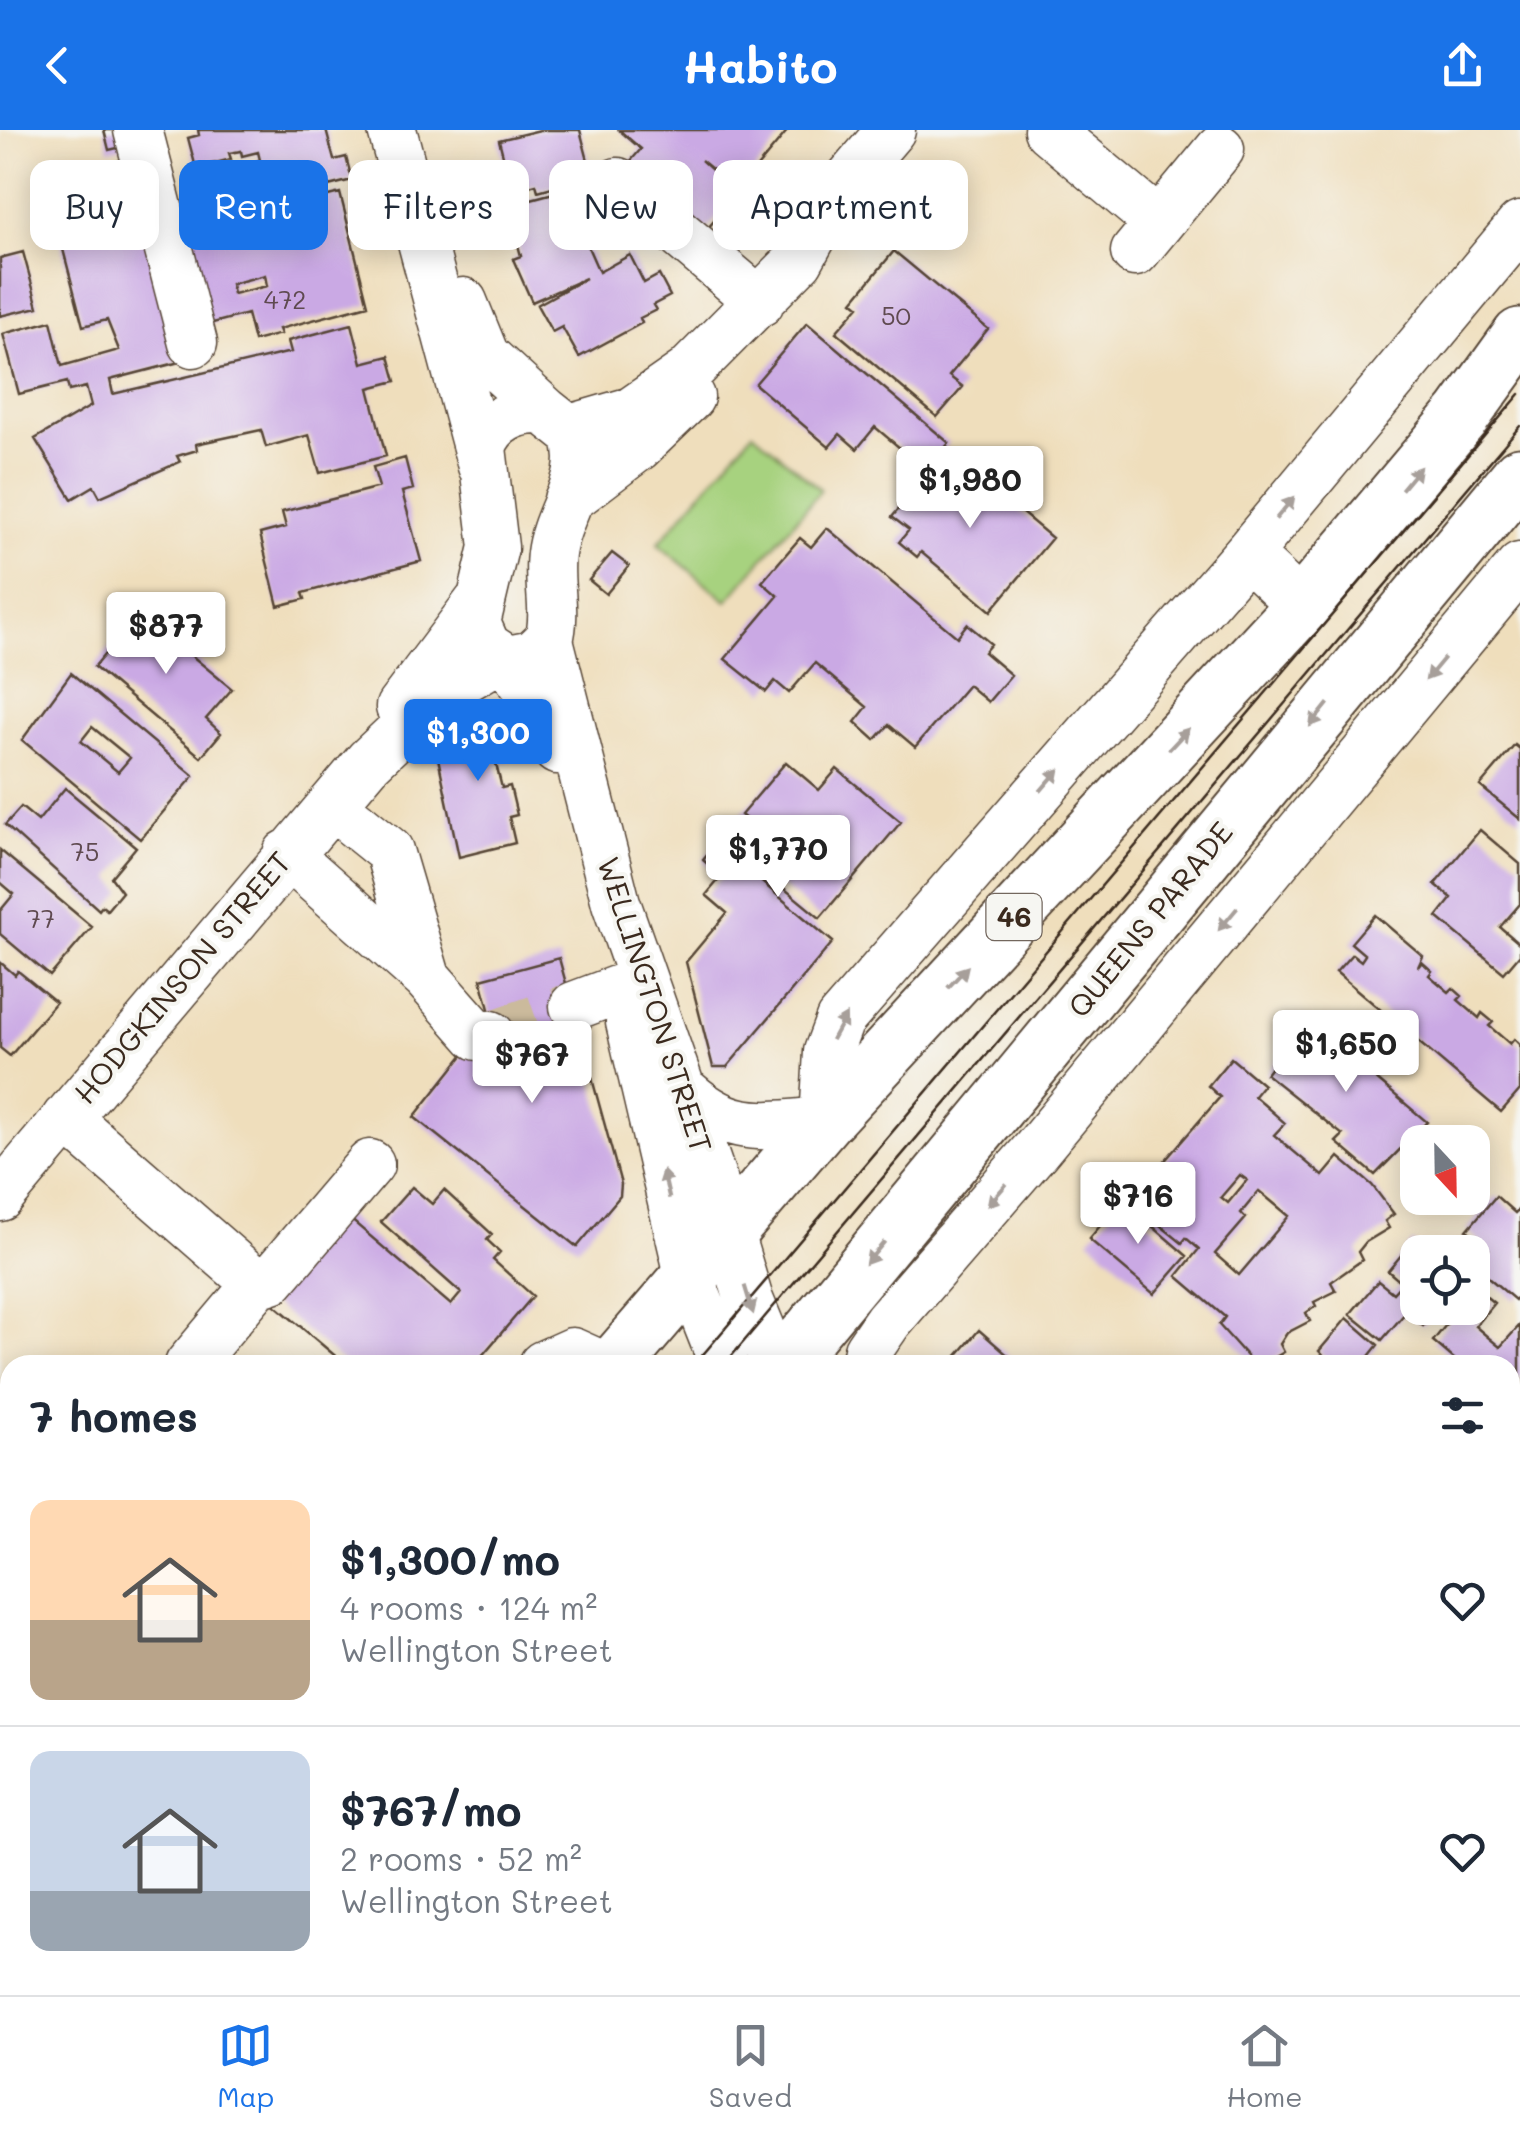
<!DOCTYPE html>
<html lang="en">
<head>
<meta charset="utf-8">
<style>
  :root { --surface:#fff; --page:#f6f6f7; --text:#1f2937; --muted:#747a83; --line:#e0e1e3; --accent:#1a73e8 }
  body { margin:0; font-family:Mali,sans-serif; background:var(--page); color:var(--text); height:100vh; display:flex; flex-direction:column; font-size:38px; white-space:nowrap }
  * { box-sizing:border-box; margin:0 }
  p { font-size:32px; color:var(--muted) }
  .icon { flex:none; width:55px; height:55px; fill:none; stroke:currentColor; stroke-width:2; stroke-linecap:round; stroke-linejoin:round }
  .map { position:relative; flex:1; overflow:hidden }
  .sheet { position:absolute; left:0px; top:1225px; width:1520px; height:640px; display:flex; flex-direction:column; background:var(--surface); border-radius:30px 30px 0 0; box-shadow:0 5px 25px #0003 }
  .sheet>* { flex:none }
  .hud { position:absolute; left:30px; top:30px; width:1000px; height:90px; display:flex; gap:20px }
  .needle { width:65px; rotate:158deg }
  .controls { position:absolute; left:1400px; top:995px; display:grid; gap:20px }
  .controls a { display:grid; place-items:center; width:90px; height:90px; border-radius:20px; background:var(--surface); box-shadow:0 5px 25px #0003; font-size:50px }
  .price { position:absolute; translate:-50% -85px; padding:0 22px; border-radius:10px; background:#fff; color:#222; font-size:32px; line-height:65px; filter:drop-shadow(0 2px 5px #0008) }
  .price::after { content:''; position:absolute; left:50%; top:60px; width:30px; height:22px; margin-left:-15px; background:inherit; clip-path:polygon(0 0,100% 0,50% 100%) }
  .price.current { background:var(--accent); color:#fff }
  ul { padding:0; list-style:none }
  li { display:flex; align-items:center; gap:30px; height:250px; padding:0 30px }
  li+li { border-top:2px solid var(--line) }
  li span { display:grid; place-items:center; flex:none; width:280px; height:200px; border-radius:20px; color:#555 }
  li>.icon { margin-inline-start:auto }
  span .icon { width:120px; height:120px; fill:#fffc; stroke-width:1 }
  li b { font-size:42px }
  h2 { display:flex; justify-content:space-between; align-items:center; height:120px; padding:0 30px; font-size:42px }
  .tag { padding:0 35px; border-radius:20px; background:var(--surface); box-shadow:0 5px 25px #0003; font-size:35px; line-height:90px }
  .tag.current { background:var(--accent); color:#fff }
  header { display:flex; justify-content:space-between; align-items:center; height:130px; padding:0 30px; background:var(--accent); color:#fff; font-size:45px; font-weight:700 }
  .dock { display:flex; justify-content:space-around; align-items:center; height:140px; border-top:2px solid var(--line); background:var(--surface); font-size:28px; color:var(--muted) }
  .dock a { display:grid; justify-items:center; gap:5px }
  .dock .current { color:var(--accent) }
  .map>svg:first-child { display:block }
  .green { fill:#a7d27f; stroke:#717e4e; stroke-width:2.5 }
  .building { fill:#caa9e4; fill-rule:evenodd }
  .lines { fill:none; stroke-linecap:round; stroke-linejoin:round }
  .minor-tunnel { stroke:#cbba9c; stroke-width:48; stroke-dasharray:48 24; stroke-linecap:butt }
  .minor-casing { stroke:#564536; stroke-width:51 }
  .major-casing { stroke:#564536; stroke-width:59 }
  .minor { stroke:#fff; stroke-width:48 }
  .major { stroke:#fff; stroke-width:55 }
  .tram { stroke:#3b2a1e; stroke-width:2.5 }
  .oneway { fill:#a79f9a }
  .labels { text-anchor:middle; stroke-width:8; stroke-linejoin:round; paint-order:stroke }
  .number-label { font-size:25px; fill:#5f4a50 }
  .shield { fill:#f6f6f2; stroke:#73675e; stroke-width:2.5 }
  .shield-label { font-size:28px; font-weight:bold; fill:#3b2a1e }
  .street-label { font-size:30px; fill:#3b2a1e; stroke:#f6f6f2 }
</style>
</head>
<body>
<header><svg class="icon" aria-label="back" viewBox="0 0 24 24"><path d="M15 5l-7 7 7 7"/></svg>Habito<svg class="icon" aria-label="share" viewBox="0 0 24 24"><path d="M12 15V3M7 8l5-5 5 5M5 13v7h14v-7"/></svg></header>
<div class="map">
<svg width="1520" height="1865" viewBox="0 0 1520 1865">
  <rect width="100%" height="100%" fill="#f6f6f2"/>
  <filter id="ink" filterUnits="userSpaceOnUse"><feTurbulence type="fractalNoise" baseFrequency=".01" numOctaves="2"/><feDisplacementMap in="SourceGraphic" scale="20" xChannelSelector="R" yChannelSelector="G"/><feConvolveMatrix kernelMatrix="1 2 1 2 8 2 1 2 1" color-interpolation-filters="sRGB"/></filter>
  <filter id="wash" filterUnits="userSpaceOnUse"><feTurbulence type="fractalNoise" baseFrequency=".0048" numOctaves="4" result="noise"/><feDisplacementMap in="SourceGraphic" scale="40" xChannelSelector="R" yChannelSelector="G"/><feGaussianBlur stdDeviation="2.25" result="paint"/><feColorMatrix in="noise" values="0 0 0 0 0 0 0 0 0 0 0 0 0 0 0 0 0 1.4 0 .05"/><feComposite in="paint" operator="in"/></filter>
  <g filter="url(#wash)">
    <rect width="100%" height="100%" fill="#efdebc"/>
    <path class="green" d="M753 302 821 360 727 471 658 414Z"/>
    <g id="blocks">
      <path class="building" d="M104 0H136L195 228 110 250 113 264 291 222 288 211 352 194 362 233 389 226 396 251 369 258 386 326 320 343 309 305 266 317 261 300 196 314 197 320 177 326 180 332 100 367 94 356 72 369 35 309 91 276 86 257 69 261 67 252 19 264 3 204 51 191 62 236 119 220 107 190 83 196 45 50 129 28 126 16 109 20Z
        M198 0H326L334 30 346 27 352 50 285 67 288 76 340 63 368 175 279 199 281 204 254 211 247 184 209 194 184 94 252 76 242 35 260 30 258 22 242 26 241 21 229 23 231 29 196 38 188 8 199 5ZM265 145 267 156 233 164 231 154Z
        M540 0H580L592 46 538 61 536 54 512 61 499 10Z
        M619 0H788L753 42 757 44 741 63 701 30 744 69 727 90 720 84 701 106 622 41 641 19Z
        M576 57 586 96 597 91 605 110 588 117 599 142 630 125 644 153 659 145 670 166 653 175 656 180 640 188 642 193 579 227 562 197 552 202 537 175 586 148 532 172 513 129 521 126 515 104 523 102 516 73Z
        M894 121 988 199 949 246 963 257 937 287 836 202 859 176 853 171Z
        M23 122 38 177 0 186V128Z
        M807 193 949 313 926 340 875 297 857 319 840 304 829 317 755 254Z
        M948 321 1052 408 991 481 921 422 917 427 899 412 909 400 892 387Z
        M405 328 413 359 402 362 421 431 303 463 305 469 278 476 260 404 286 397 282 382 379 357 373 337Z
        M827 398 957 507 967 494 991 514 984 522 1011 545 988 572 968 555 915 617 889 595 875 610 855 592 867 577 815 533 789 563 775 551 766 562 725 529 778 466 762 452 800 408 811 417Z
        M612 423 629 436 606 464 589 450Z
        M150 470 196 509 186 521 232 559 206 589 221 603 201 627 94 537Z
        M71 543 194 646 140 709 22 610ZM92 597 130 628 118 642 81 611Z
        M484 572 496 575 510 630 496 634 502 658 510 656 517 685 509 687 515 713 459 727 438 628Z
        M1515 615 1520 619V689L1480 656Z
        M786 632 819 660 837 639 901 692 820 788 762 740 757 748 833 812 727 937H713L686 832 727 783 706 765 722 746 703 730 731 697 750 713 760 701 741 685Z
        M65 658 136 717 111 747 122 762 107 780 102 776 99 780 5 695 21 677 38 691Z
        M1480 700 1520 734V774L1500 797 1520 814V824L1504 843 1437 787 1452 768 1435 754Z
        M0 720 92 797 50 846 0 804V781L14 764 0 752Z
        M1375 785 1423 826 1418 837 1422 832 1432 841 1429 845 1449 862 1453 858 1462 866 1458 870 1479 888 1482 883 1493 892 1489 896 1510 914 1514 909 1520 915V960L1501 982 1336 842 1352 824 1361 831 1365 825 1351 813Z
        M559 828 621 1054 620 1066 577 1117 414 987 472 914 493 931 502 928 481 849Z
        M0 832 15 845 18 841 56 872 10 926 0 918Z
        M1306 890 1334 914 1348 898 1374 921 1361 936 1427 992 1375 1045 1336 1012 1343 1005 1266 944Z
        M1231 928 1263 955 1254 966 1285 993 1274 1005 1323 1046 1339 1027 1372 1055 1394 1084 1385 1091 1389 1098 1366 1112 1358 1122 1362 1130 1331 1152 1336 1161 1314 1172 1316 1176 1306 1183 1310 1191 1287 1203 1280 1214 1284 1222 1262 1235H1255L1219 1195 1225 1187 1177 1146 1199 1119 1186 1108 1182 1113 1144 1082 1155 1068 1142 1057 1220 967 1208 956ZM1240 1045 1247 1050 1228 1073 1221 1067ZM1259 1061 1289 1086 1239 1145 1215 1124 1246 1088 1241 1083Z
        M412 1057 432 1074 444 1060 492 1104 487 1110 500 1122 493 1130 533 1166 474 1235H346L268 1169 342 1082 451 1175 461 1163 381 1092Z
        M1496 1066 1515 1083 1520 1078V1164L1515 1170 1475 1136 1489 1119 1467 1100Z
        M1122 1070 1187 1126 1154 1164 1089 1109Z
        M1412 1112 1424 1122H1418V1178H1472V1155L1494 1173 1475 1196 1489 1208 1500 1217 1520 1195V1249L1510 1241V1235H1461L1433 1211 1450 1190 1437 1179 1423 1196 1406 1182 1382 1210 1350 1184 1378 1151 1393 1163 1402 1153 1388 1141Z
        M1347 1188 1378 1215 1362 1235H1332L1319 1221Z
        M979 1200 1019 1235H949Z
        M1513 1358 1520 1364V1407L1515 1413 1520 1418V1440L1510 1451Z
        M10 1441V1502L0 1488V1454Z
        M10 1554V1782L0 1794V1557Z
        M417 1855H654L646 1865H409Z
        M660 1855H812L804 1865H711L702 1857 695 1865H672Z"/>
    </g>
  </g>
  <g filter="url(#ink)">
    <use href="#blocks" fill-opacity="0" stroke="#564536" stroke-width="2.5"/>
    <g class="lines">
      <path class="minor-tunnel" d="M491 905 574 876"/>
      <defs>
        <path id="minor" d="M138 0 193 213
          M392 0 482 336
          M1048 0 1159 93
          M618 52 760 172
          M1135 122 1220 19
          M463 172 485 226 545 281
          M545 281 574 304C592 347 556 381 551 424 547 452 557 482 549 510L533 525 507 530 486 516 476 493 494 417 482 318C489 291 518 277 545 281Z
          M570 299 632 281 688 242 799 130 834 67 891 0
          M568 370 638 317 690 267
          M1247 424 1302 476
          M549 510 616 773 714 1053 749 1170 776 1235
          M507 530 532 565 557 620
          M400 577 481 469
          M332 675 389 721 426 847 478 906 491 905
          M287 724 426 847
          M574 876 643 850
          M630 892 690 1149 724 1235
          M681 958C730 1005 761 996 824 991L828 922 840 890 1247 424 1520 96
          M66 988 257 1154
          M0 1067 369 631 443 561 499 528
          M189 1235 257 1154 272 1149 370 1034
          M543 1235 572 1222 601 1235
          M865 1235 868 1220 888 1191 1036 1020 1520 437
          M0 1419 10 1415
          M1510 1639 1520 1627
          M1442 1855 1454 1865
          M12 1865 20 1855
          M311 1865 319 1855
          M1318 1865 1324 1855"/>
        <path id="major" d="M614 1235 824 991 1302 476 1463 285 1520 206
          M783 1235 1520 345
          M85 1865 93 1855
          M248 1865 256 1855"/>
      </defs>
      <use href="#minor" class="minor-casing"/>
      <use href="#major" class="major-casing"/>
      <use href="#minor" class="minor"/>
      <use href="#major" class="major"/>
      <path class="tram" d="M694 1235 1520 264
        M724 1235 1520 296
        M157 1865 166 1855
        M189 1865 197 1855"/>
    </g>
    <defs><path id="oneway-solid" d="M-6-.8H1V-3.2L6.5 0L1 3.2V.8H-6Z" transform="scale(2.5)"/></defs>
    <g class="oneway">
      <use href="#oneway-solid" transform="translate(1411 348) rotate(-50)"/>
      <use href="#oneway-solid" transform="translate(1285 378) rotate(-50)"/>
      <use href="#oneway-solid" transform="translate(1435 539) rotate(130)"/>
      <use href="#oneway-solid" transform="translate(1319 585) rotate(129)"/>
      <use href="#oneway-solid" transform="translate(1179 609) rotate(-47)"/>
      <use href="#oneway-solid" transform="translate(1050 650) rotate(-49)"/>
      <use href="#oneway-solid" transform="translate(1228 789) rotate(130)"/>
      <use href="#oneway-solid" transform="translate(958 847) rotate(-47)"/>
      <use href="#oneway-solid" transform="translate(839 897) rotate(-61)"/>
      <use href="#oneway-solid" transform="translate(666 1054) rotate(-103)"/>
      <use href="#oneway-solid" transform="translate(997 1065) rotate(131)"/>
      <use href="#oneway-solid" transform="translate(875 1123) rotate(130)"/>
      <use href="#oneway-solid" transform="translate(749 1170) rotate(73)"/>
    </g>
  </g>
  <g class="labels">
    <g class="number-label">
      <text x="285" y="179">472</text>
      <text x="896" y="195">50</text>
      <text x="85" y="731">75</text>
      <text x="41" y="798">77</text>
    </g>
    <rect class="shield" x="986.5" y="764" width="55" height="46" rx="8"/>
    <g class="shield-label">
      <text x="1014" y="797">46</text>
    </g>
    <g class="street-label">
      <text transform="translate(1151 790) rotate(-51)" y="10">QUEENS PARADE</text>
      <text transform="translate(183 848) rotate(-50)" y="10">HODGKINSON STREET</text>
      <text transform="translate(654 875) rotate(72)" y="10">WELLINGTON STREET</text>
    </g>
  </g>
</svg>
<div class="controls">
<a><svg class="needle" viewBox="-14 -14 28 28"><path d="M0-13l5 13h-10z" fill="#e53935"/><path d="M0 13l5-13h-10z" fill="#747a83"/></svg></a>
<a><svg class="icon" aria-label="locate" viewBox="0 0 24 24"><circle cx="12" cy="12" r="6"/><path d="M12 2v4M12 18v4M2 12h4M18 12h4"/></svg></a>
</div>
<b class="price" style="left:970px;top:401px">$1,980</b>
<b class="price" style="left:166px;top:547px">$877</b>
<b class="price current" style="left:478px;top:654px">$1,300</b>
<b class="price" style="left:778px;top:770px">$1,770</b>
<b class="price" style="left:1346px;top:965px">$1,650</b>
<b class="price" style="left:532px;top:976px">$767</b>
<b class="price" style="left:1138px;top:1117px">$716</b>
<div class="hud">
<a class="tag">Buy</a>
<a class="tag current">Rent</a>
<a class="tag">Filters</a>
<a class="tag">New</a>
<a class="tag">Apartment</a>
</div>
<section class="sheet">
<h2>7 homes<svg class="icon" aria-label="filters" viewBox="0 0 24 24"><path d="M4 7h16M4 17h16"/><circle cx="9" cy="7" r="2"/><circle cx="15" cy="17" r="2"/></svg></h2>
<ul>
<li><span style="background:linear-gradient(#ffd9b3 60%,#b9a48a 0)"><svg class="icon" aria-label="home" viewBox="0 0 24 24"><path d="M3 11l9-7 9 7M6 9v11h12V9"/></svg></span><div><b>$1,300/mo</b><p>4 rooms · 124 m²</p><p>Wellington Street</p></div><svg class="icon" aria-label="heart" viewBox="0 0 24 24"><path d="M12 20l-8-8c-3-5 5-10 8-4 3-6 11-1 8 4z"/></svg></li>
<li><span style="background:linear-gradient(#c9d6e8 70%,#9aa5b1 0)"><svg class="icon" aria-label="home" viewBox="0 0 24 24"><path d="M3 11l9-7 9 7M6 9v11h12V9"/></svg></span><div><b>$767/mo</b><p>2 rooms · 52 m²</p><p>Wellington Street</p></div><svg class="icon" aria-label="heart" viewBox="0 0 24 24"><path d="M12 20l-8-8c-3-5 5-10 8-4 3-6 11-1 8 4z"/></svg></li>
</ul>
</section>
</div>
<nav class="dock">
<a class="current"><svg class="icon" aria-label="map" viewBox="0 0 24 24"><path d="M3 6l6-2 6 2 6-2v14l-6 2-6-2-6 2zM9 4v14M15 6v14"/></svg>Map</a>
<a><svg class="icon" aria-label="saved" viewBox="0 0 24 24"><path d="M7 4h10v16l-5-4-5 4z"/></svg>Saved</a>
<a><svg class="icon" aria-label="home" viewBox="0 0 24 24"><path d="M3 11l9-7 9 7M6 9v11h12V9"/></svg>Home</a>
</nav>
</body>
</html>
